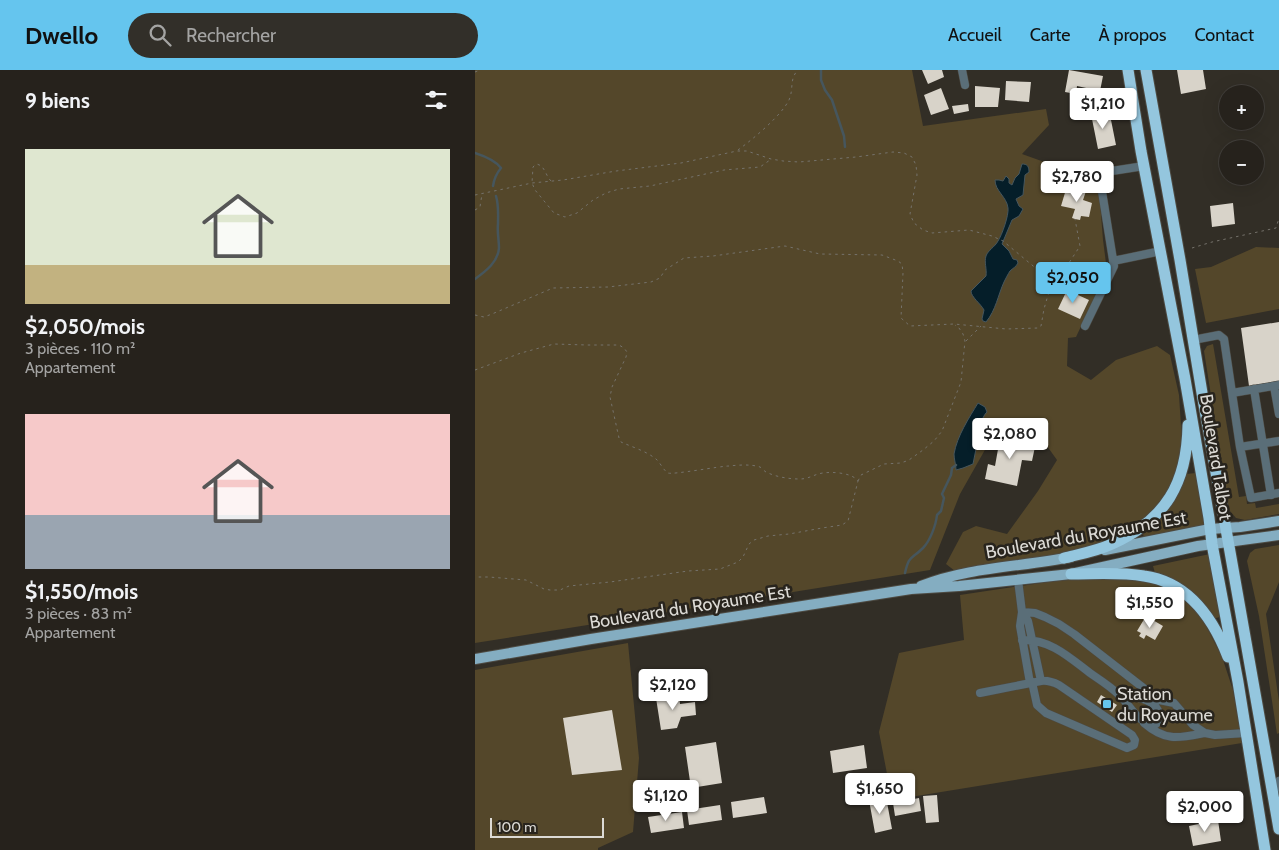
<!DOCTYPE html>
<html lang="fr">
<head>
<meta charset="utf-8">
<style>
  :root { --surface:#26221c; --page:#322f29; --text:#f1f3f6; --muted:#a4a4a3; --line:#423f3b; --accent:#65c5ee }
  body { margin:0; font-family:Cabin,sans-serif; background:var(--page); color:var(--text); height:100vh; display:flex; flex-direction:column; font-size:19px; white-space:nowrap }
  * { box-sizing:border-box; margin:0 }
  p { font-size:16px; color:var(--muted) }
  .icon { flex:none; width:28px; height:28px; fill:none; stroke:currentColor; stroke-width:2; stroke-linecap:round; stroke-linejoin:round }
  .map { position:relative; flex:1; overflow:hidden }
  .sheet { display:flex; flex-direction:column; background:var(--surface); width:475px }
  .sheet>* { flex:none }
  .tools { position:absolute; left:744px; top:15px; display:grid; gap:10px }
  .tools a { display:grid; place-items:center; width:45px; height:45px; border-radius:50%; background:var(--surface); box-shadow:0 5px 20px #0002,0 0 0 1px var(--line); font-size:25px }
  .scale { position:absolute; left:15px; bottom:12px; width:114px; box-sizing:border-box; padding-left:5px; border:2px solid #dcdad5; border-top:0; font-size:14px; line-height:18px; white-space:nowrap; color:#dcdad5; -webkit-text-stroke:4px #28241d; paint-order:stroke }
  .price { position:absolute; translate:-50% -42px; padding:0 11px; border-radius:5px; background:#fff; color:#222; font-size:16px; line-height:32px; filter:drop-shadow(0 1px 2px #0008) }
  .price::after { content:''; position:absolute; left:50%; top:30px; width:15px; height:11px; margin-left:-8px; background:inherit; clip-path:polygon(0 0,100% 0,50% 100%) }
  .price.current { background:var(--accent); color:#111 }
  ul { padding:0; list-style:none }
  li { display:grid; align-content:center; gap:10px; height:265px; padding:0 25px }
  li span { display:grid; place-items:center; height:155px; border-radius:0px; color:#555 }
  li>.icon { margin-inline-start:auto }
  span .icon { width:90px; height:90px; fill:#fffc; stroke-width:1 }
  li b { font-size:21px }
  h2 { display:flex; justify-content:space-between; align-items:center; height:60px; padding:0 25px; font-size:21px }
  header { display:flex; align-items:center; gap:30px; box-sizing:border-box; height:70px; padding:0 25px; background:var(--accent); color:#111 }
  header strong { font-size:24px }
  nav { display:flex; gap:28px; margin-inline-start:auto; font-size:18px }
  .search { width:350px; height:45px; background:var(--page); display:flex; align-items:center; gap:12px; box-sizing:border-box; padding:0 18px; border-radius:28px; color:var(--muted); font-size:19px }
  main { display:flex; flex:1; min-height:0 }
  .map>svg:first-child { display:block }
  .green { fill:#54472a; fill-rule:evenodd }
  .water { fill:#051e29; stroke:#46565d }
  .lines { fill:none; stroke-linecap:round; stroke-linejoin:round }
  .stream { stroke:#46565d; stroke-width:2.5 }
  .building { fill:#d8d3c9 }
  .minor-casing { stroke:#4d4a42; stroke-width:9 }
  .major-casing { stroke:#4d4a42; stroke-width:12 }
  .highway-casing { stroke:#4d4a42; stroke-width:13 }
  .path { stroke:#75726b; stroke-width:1; stroke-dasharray:2.5 4; stroke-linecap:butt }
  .minor { stroke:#5a6e78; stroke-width:8 }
  .major { stroke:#84adc1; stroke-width:10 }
  .highway { stroke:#94c6de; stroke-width:11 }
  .poi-dot { fill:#65c5ee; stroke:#28241d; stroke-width:2 }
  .labels { text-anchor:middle; stroke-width:5; stroke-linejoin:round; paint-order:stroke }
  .street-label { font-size:18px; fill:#dcdad5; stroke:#28241d }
  .poi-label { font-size:18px; fill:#dcdad5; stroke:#28241d; text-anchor:start }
</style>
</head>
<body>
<header>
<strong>Dwello</strong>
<div class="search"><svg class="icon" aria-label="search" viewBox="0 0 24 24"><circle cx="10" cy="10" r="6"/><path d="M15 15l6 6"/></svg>Rechercher</div>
<nav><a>Accueil</a><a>Carte</a><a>À propos</a><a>Contact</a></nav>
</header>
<main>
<section class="sheet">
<h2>9 biens<svg class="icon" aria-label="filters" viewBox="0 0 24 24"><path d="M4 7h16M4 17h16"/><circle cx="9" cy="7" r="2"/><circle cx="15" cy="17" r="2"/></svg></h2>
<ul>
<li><span style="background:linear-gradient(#dfe7d0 75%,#c2b280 0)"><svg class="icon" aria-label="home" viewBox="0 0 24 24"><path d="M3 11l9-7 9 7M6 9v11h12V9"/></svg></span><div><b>$2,050/mois</b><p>3 pièces · 110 m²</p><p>Appartement</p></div></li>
<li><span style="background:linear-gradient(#f6c9c9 65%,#9aa5b1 0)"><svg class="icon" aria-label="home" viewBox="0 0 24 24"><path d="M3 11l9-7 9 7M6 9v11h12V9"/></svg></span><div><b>$1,550/mois</b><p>3 pièces · 83 m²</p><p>Appartement</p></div></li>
</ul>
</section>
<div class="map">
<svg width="804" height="780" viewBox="0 0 804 780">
  <rect width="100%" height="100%" fill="#322e26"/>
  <path class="green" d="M0 0H437L448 56 571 39 574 55 547 84 572 93H622L628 170 632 201 601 267 593 268 592 296 616 310 641 290 682 276 695 285 704 325 707 371 704 397 697 418 670 451 640 468 605 479 570 487 480 501 471 494 488 462 501 456 532 464 563 421 582 390 572 376 526 363 511 378 485 424 455 500 0 573ZM503 333 509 337 506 355 499 376 481 400C480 375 490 353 503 333Z
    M781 177 804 178V239L731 253 720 199 736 197Z
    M738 274 764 427 771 426 772 434 780 433 781 438 804 434V444L770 450 761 448 754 440 729 281 732 276Z
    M721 403 730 460 669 470 668 463C691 448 703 429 711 404Z
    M804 475V512L791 544 804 631V663L802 664 784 546 772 491 775 483 780 479Z
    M735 484 745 547 737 549 680 503 678 496Z
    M621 508 665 510 691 515 713 531 729 552 747 587 758 620 767 673 417 730 404 662 424 583 489 570 485 525 579 511Z
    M153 573 164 688 158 762 123 778V780H0V600Z"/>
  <path class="water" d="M547 94C552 94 554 96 554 102L550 105 548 125 541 129 544 136 548 139 544 146 537 150 527 174 534 181 538 189 542 190 543 193C541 197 538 198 535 201 533 204 531 208 529 212 523 225 521 240 511 252L508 251 507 249 509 240C506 234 496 227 496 221L511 206C512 199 509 192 511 186 513 180 520 177 523 171 527 165 534 145 533 138 532 127 520 121 520 110H524L528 111 531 106 534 109V113L537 115 540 108 544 104Z
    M503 333 510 337 512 342C506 347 502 366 499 376L501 379 498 394 488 398 481 400C481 395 479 389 479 384 482 366 494 348 503 333Z"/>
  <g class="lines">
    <path class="stream" d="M346 0V10L350 20 357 30 369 66 370 77
      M0 83C9 86 20 90 26 98 21 104 19 109 18 116
      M0 209C11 201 23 192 24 178 24 170 22 162 23 154 23 145 24 136 21 126
      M430 503C434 485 436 490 448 478 455 471 461 455 462 445L466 441 469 428 467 424 476 405 477 398 481 395"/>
  </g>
  <path class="building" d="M447 0H467L469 7 453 14Z
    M594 0 628 6 625 21 602 16 601 24 590 22Z
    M702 0H728L731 19 706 24Z
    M531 11 556 12 554 32 530 30Z
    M500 16 525 18 523 37H500Z
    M466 18 474 39 456 45 449 25Z
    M493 34 494 41 479 44 477 36Z
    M634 40 641 75 623 79 616 44Z
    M592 116 611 121 608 130 617 133 614 147 606 146 605 150 600 149 597 148 600 139 586 136Z
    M758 133 760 154 737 157 735 136Z
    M592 220 614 230 605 249 583 239Z
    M804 252V311L774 316 766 258Z
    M535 367 561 372 557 391 547 390 542 416 510 409 513 394 520 396 525 368 534 369Z
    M671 546 688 556 680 570 671 565 669 569 664 566 666 563 662 561Z
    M204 625 205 634 220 632 221 645 206 647 202 658 186 660 181 628Z
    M626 625 642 635 637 642 622 632Z
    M137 640 147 700 97 705 88 648Z
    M241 672 247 713 216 718 210 677Z
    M389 675 392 698 358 703 355 681Z
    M462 725 464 752 451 753 448 726Z
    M289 727 292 743 258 748 256 732Z
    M411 727 417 759 400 763 394 730Z
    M444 728 446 741 420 746 418 733Z
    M245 735 247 750 214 755 212 740Z
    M207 742 209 758 176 763 173 747Z
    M743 750 746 771 718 776 714 756Z"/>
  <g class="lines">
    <defs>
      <path id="minor" d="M487 0 490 15
        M638 191 686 181
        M610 256 639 196 624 103 669 96
        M718 270 744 265 749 269 757 323 804 315
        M799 316 804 344
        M779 319 796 425
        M757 323 765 377 776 428 804 423
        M765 377 804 371
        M543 510 547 542 560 543 570 547 584 554 599 564 684 630 699 633 718 655 730 663 740 665 771 663
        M547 570C575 569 594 587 615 603 625 610 635 616 643 624 656 635 662 655 681 654L685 648C683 628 661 627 644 625
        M555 613 545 556 547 542 553 551 566 611
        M505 623 566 611C573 610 578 612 584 615L657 665 660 670 659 675 652 678 571 643 562 635 557 612
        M669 653C691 672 704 668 730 663
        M799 724 801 716 804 711"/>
      <path id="major" d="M630 480 735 459 765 457 804 451
        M446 516C494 497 546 497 596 487
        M0 589 116 569 436 519 484 516 596 504 723 476 804 465"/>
      <path id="highway" d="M653 0 666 81 710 309 734 448 737 474 763 612 790 780
        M671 0 705 190 728 329 804 759
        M589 488C605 484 622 481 637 474 691 450 712 413 713 355
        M596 504C620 504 645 502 669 506 713 512 738 548 753 587"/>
    </defs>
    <use href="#minor" class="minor-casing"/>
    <use href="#major" class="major-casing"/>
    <use href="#highway" class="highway-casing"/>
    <path class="path" d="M0 2 5 0
      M263 80C278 69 306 46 314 30 319 19 314 9 323 0
      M76 111C70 105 70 95 61 94L58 97 57 113 60 120 79 143 90 147 102 143 118 130 131 123 144 119 175 116 249 100 285 97 295 90
      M0 125 57 113 88 110 141 101 206 93 262 81H272L296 89 308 91 324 92 381 87 418 82 429 83 437 87 441 95 442 105 435 144 439 153 448 160 457 163 494 160 517 166 528 171 563 200 570 205 583 209
      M0 140 5 137 7 124
      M717 178 737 172 801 158 804 148
      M0 245 9 247 17 244 78 218 133 217 176 212 185 208 190 200 209 188 238 186 310 176 345 184 407 185 423 191 427 194 428 203 426 248 435 256 479 254 531 259 563 258 566 256 569 239 573 225 605 176 600 149
      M491 271 506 256
      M0 300 46 283 79 274 112 275H144L149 278 152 282 151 287 137 317 135 327 144 368 146 372C157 377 171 381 181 389 185 392 188 400 193 403 197 405 246 396 254 396 263 395 276 394 285 397 287 398 289 401 291 402 301 407 314 409 325 409 332 409 337 406 343 404 353 401 377 402 383 411L373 451 367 455 347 458 314 464 293 466 279 470 274 474 268 487 263 492 245 499 213 501 135 512 94 516 85 520H75L69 519 51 510 14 507H0
      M383 411 386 405 409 394 426 393 434 390 448 380 459 371 467 361 486 312 490 271 488 264 484 258 480 255"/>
    <use href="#minor" class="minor"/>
    <use href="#major" class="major"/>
    <use href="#highway" class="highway"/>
  </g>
  <rect class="poi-dot" x="627" y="629" width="10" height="10" rx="2.5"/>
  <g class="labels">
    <g class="street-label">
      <text transform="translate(741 387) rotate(81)" y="6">Boulevard Talbot</text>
      <text transform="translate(611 465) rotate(-10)" y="6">Boulevard du Royaume Est</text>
      <text transform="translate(215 537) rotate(-9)" y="6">Boulevard du Royaume Est</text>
    </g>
    <g class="poi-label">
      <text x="642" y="630">Station<tspan x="642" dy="21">du Royaume</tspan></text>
    </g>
  </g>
</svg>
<div class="tools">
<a>+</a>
<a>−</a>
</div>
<div class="scale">100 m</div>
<b class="price" style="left:628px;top:60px">$1,210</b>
<b class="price" style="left:602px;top:133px">$2,780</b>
<b class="price current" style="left:598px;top:234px">$2,050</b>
<b class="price" style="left:535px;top:390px">$2,080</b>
<b class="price" style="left:675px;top:559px">$1,550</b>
<b class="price" style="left:198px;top:641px">$2,120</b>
<b class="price" style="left:405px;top:745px">$1,650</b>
<b class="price" style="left:191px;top:752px">$1,120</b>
<b class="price" style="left:730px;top:763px">$2,000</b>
</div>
</main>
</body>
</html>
